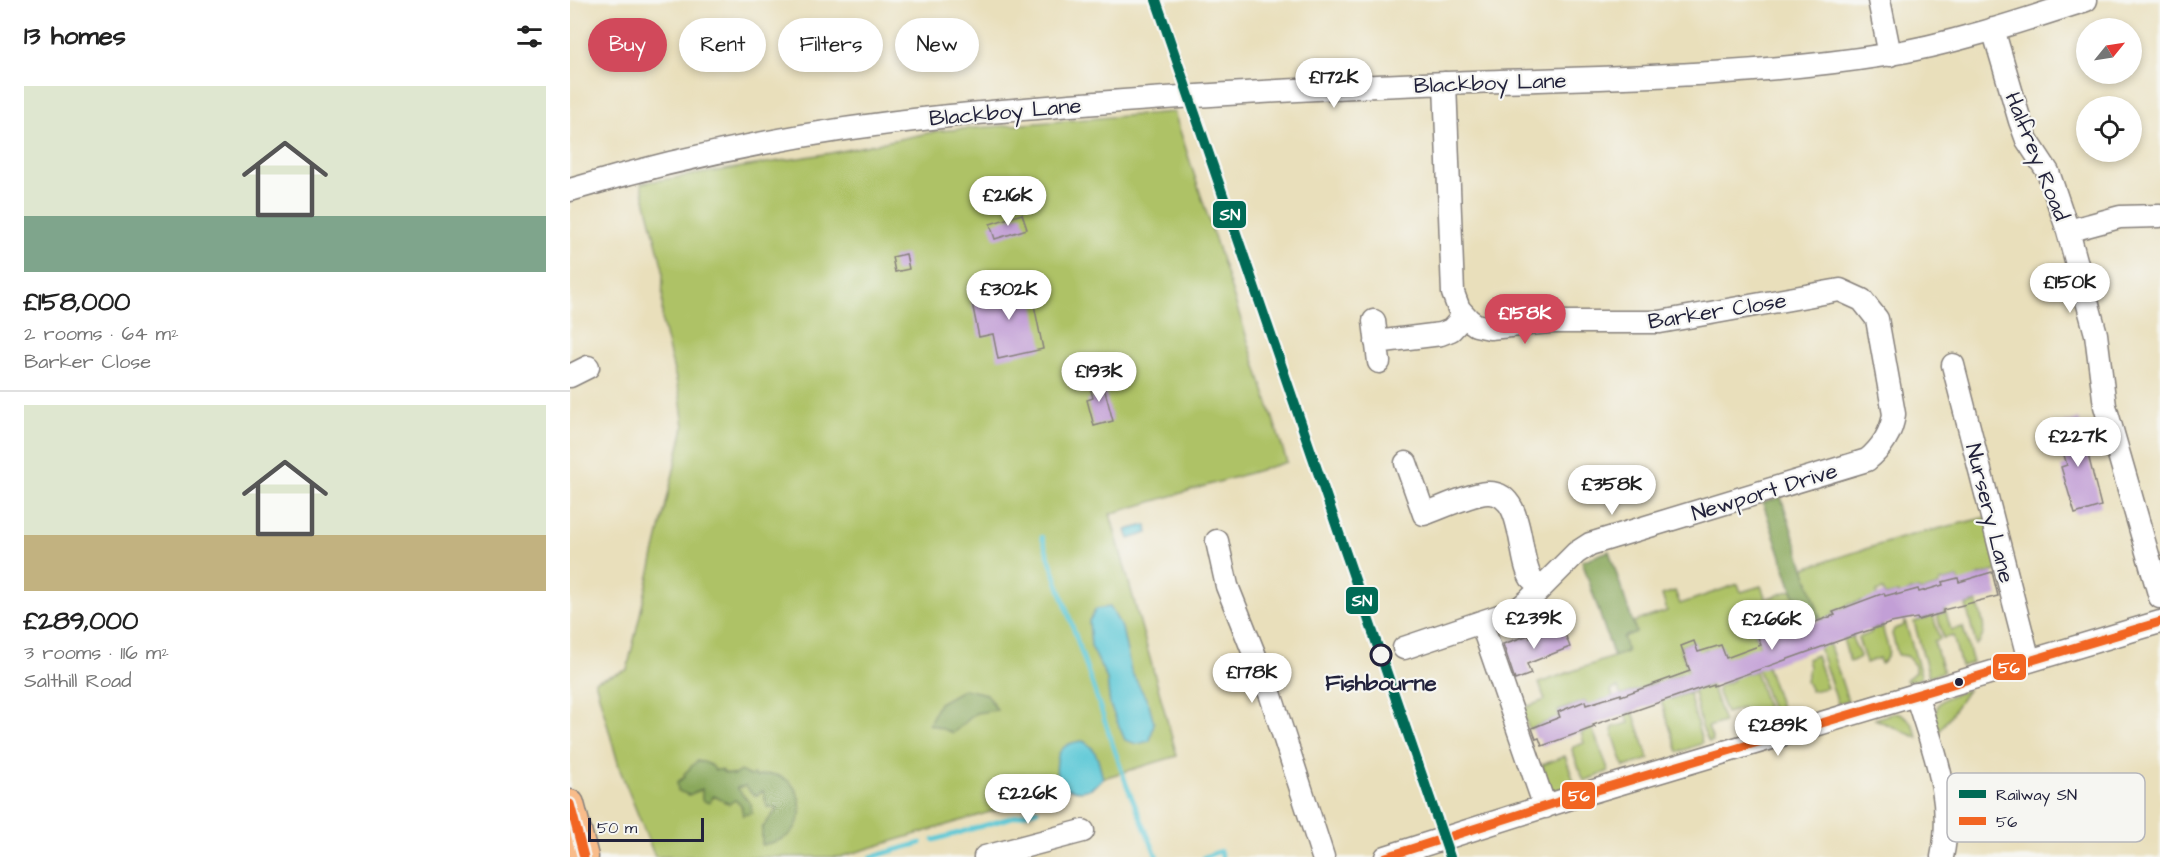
<!DOCTYPE html>
<html lang="en">
<head>
<meta charset="utf-8">
<style>
  :root { --surface:#fff; --page:#f6f6f6; --text:#222; --muted:#767676; --line:#e0e0e0; --accent:#d1495b }
  body { margin:0; font-family:"Architects Daughter",sans-serif; background:var(--page); color:var(--text); height:100vh; display:flex; flex-direction:column; font-size:22px; white-space:nowrap }
  * { box-sizing:border-box; margin:0 }
  p { font-size:20px; color:var(--muted) }
  .icon { flex:none; width:33px; height:33px; fill:none; stroke:currentColor; stroke-width:2; stroke-linecap:round; stroke-linejoin:round }
  .map { position:relative; flex:1; overflow:hidden }
  .side { display:flex; flex-direction:column; background:var(--surface); width:570px }
  .side>* { flex:none }
  .banner { position:absolute; left:18px; top:18px; width:570px; height:54px; display:flex; gap:12px }
  .needle { width:39px; rotate:60deg }
  .tools { position:absolute; left:1506px; top:18px; display:grid; gap:12px }
  .tools a { display:grid; place-items:center; width:66px; height:66px; border-radius:50%; background:var(--surface); box-shadow:0 3px 9px #0003; font-size:30px }
  .scale { position:absolute; left:18px; bottom:15px; width:116px; box-sizing:border-box; padding-left:6px; border:3px solid #22223b; border-top:0; font-size:16px; line-height:21px; white-space:nowrap; color:#22223b; -webkit-text-stroke:4px #f6f6f2; paint-order:stroke }
  .price { position:absolute; translate:-50% -51px; padding:0 14px; border-radius:21px; background:#fff; color:#222; font-size:20px; line-height:39px; filter:drop-shadow(0 2px 3px #0008) }
  .price::after { content:''; position:absolute; left:50%; top:36px; width:18px; height:14px; margin-left:-9px; background:inherit; clip-path:polygon(0 0,100% 0,50% 100%) }
  .price.current { background:var(--accent); color:#fff }
  ul { padding:0; list-style:none }
  li { display:grid; align-content:center; gap:12px; height:318px; padding:0 24px }
  li+li { border-top:2px solid var(--line) }
  li span { display:grid; place-items:center; height:186px; border-radius:0px; color:#555 }
  li>.icon { margin-inline-start:auto }
  span .icon { width:108px; height:108px; fill:#fffc; stroke-width:1 }
  li b { font-size:26px }
  h2 { display:flex; justify-content:space-between; align-items:center; height:72px; padding:0 24px; font-size:26px }
  .pill { padding:0 21px; border-radius:27px; background:var(--surface); box-shadow:0 3px 9px #0003; font-size:21px; line-height:54px }
  .pill.current { background:var(--accent); color:#fff }
  main { display:flex; flex:1; min-height:0 }
  .map>svg:first-child { display:block }
  .green { fill:#aec266; stroke:#687250; stroke-width:1.5; fill-rule:evenodd }
  .forest { fill:#8aa85b; stroke:#56654b; stroke-width:1.5 }
  .water { fill:#5ec9d7; stroke:#407689; stroke-width:1.5 }
  .lines { fill:none; stroke-linecap:round; stroke-linejoin:round }
  .stream { stroke:#5ec9d7; stroke-width:4.5 }
  .building { fill:#c29fd6 }
  .minor-casing { stroke:#86807b; stroke-width:25 }
  .major-casing { stroke:#86807b; stroke-width:31 }
  .minor { stroke:#fff; stroke-width:22 }
  .major { stroke:#f9bc8a; stroke-width:28 }
  .bus-1-casing { stroke:#f6f6f2; stroke-width:14 }
  .bus-1 { stroke:#f26522; stroke-width:9 }
  .rail-1-casing { stroke:#f6f6f2; stroke-width:15 }
  .rail-1 { stroke:#006b56; stroke-width:10 }
  .stop-dot { fill:#f6f6f2; stroke:#22223b; stroke-width:3 }
  .bus-dot { fill:#22223b; stroke:#f6f6f2; stroke-width:2 }
  .labels { text-anchor:middle; stroke-width:4.5; stroke-linejoin:round; paint-order:stroke }
  .street-label { font-size:22px; fill:#22223b; stroke:#f6f6f2 }
  .stop-label { font-size:22px; font-weight:bold; fill:#22223b; stroke:#f6f6f2 }
  .key { fill:#f6f6f2; stroke:#b6b6bb; stroke-width:1.5 }
  .key-label { font-size:16px; fill:#22223b }
  .line-badge { stroke:#f6f6f2; stroke-width:2 }
  .badge-label { font-size:16px; text-anchor:middle; font-weight:bold; fill:#fff }
</style>
</head>
<body>
<main>
<section class="side">
<h2>13 homes<svg class="icon" aria-label="filters" viewBox="0 0 24 24"><path d="M4 7h16M4 17h16"/><circle cx="9" cy="7" r="2"/><circle cx="15" cy="17" r="2"/></svg></h2>
<ul>
<li><span style="background:linear-gradient(#dfe7d0 70%,#7fa58c 0)"><svg class="icon" aria-label="home" viewBox="0 0 24 24"><path d="M3 11l9-7 9 7M6 9v11h12V9"/></svg></span><div><b>£158,000</b><p>2 rooms · 64 m²</p><p>Barker Close</p></div></li>
<li><span style="background:linear-gradient(#dfe7d0 70%,#c2b280 0)"><svg class="icon" aria-label="home" viewBox="0 0 24 24"><path d="M3 11l9-7 9 7M6 9v11h12V9"/></svg></span><div><b>£289,000</b><p>3 rooms · 116 m²</p><p>Salthill Road</p></div></li>
</ul>
</section>
<div class="map">
<svg width="1590" height="857" viewBox="0 0 1590 857">
  <rect width="100%" height="100%" fill="#f6f6f2"/>
  <filter id="ink" filterUnits="userSpaceOnUse"><feTurbulence type="fractalNoise" baseFrequency=".0167" numOctaves="2"/><feDisplacementMap in="SourceGraphic" scale="12" xChannelSelector="R" yChannelSelector="G"/><feConvolveMatrix kernelMatrix="1 2 1 2 8 2 1 2 1" color-interpolation-filters="sRGB"/></filter>
  <filter id="wash" filterUnits="userSpaceOnUse"><feTurbulence type="fractalNoise" baseFrequency=".008" numOctaves="4" result="noise"/><feDisplacementMap in="SourceGraphic" scale="24" xChannelSelector="R" yChannelSelector="G"/><feGaussianBlur stdDeviation="1.35" result="paint"/><feColorMatrix in="noise" values="0 0 0 0 0 0 0 0 0 0 0 0 0 0 0 0 0 1.4 0 .05"/><feComposite in="paint" operator="in"/></filter>
  <g filter="url(#wash)">
    <rect width="100%" height="100%" fill="#e9dfbb"/>
    <path class="green" d="M604 112 717 462 540 514 607 756 270 857H85L50 770 25 681 57 670 114 427 110 396 92 322 93 269 71 183 261 153 368 131Z
      M1417 517 1430 570 1411 575 1390 586 1388 578 1370 582 1369 586 1352 591 1348 589 1339 591 1330 599 1328 593 1315 596 1313 590 1306 592 1308 601 1293 606 1291 601 1277 605 1278 607 1263 612 1265 615 1251 620 1234 568 1334 537Z
      M1168 584 1171 592 1191 586 1196 599 1222 590 1234 625 1217 632 1210 617 1203 619 1205 625 1185 632 1215 719 1206 722 1188 670 1172 675 1185 671 1202 722 1181 729 1173 708 1156 713 1147 690 1149 686 1164 680 1151 646 1140 650 1136 649 1128 654 1123 641 1110 647 1125 690 1140 685 1142 687 1154 722 1138 727 1143 741 1139 742 1131 725 1124 692 1119 693 1132 742 1131 744 1108 752 1085 683 1051 696 1048 688 1041 690 1043 698 1032 700 1017 707 1015 701 988 711 991 722 982 720 959 729 951 709 975 700 969 683 1057 652 1053 637 1066 632 1063 622 1097 611 1092 595 1105 591 1110 604ZM1112 674 1119 693 1101 699 1095 680Z
      M1407 602C1411 616 1420 634 1406 645L1396 605Z
      M1375 609 1381 630 1393 627 1403 663 1391 666 1383 636 1373 638 1367 614 1373 613Z
      M1363 616 1370 639 1364 641 1373 672 1359 676 1344 622Z
      M1335 621 1352 678 1338 682 1336 680 1345 672V666L1337 656 1328 655 1322 634 1324 629 1333 626Z
      M1313 626C1313 643 1327 651 1311 664L1309 658 1296 663 1288 638 1301 633V630Z
      M1285 635 1282 638 1290 656 1289 658 1280 662 1273 639Z
      M1259 643 1278 701 1268 704 1249 647Z
      M1246 655 1257 688 1241 691 1236 681 1239 667 1237 659Z
      M1398 690 1369 732C1360 700 1371 699 1398 690Z
      M1063 712 1079 759 1054 767 1042 731 1043 727 1059 723 1056 714Z
      M1323 713C1339 714 1343 724 1348 738L1305 719Z
      M1022 728 1039 771 1014 781 1002 750 1003 747 1014 743 1011 733Z
      M995 756 1005 784 985 791 980 789 972 765Z"/>
    <path class="forest" d="M1211 497 1250 617 1234 625 1193 503Z
      M1039 551 1066 632 1053 637 1057 651 1044 657 1012 561Z
      M394 689 417 694 427 710 406 713 383 733 359 724 369 703Z
      M127 761C134 762 141 763 145 770H151L155 773 164 775 170 771 180 776 184 774 186 777C191 776 195 774 200 774 227 777 238 805 225 828 218 840 203 842 192 845V828L208 808 197 807 193 791 185 796 175 786 167 788 181 804 182 813 173 815 171 805 165 800 159 804 144 796 139 803 132 800V789L119 795 108 791 107 782 115 777 114 774Z"/>
    <path class="water" d="M576 525 578 533 559 539 556 530Z
      M540 607 552 628 561 671 579 704 584 723 580 741 567 744 555 740 540 705 537 679 521 646 519 621 526 609Z
      M513 741C529 750 528 763 533 778 519 795 506 793 487 784 485 760 485 743 513 741Z"/>
    <g class="lines">
      <path class="stream" d="M472 537 557 786 587 857
        M364 840 467 810
        M301 857 351 843
        M634 857 650 851 652 857"/>
    </g>
    <g id="blocks">
      <path class="building" d="M452 214 457 229 425 239 420 224Z
        M336 254 339 269 325 272 322 257Z
        M460 285 473 349 428 359 423 334 409 337 401 298Z
        M531 376 543 421 524 426 517 400 523 398 518 380Z
        M1509 419 1531 506 1505 514 1491 467 1497 465 1485 426Z
        M1422 572 1428 596 1373 610V613L1348 620 1347 618 1321 623 1285 635 1143 686V684L1119 692 1023 725 1025 727 972 746 969 738 966 739 962 728 990 717 988 712 1015 701 1016 705 1051 694V696L1120 671 1111 646 1124 641 1128 652 1151 645 1156 658 1191 645 1186 632 1213 622 1217 632 1265 615 1263 612 1314 593 1315 596 1326 593V595L1348 589 1349 592 1373 585 1372 582 1388 578 1389 582Z
        M992 626 1000 647 957 664 961 674 945 680 933 644 959 635 960 638Z"/>
    </g>
  </g>
  <g filter="url(#ink)">
    <use href="#blocks" fill-opacity="0" stroke="#86807b" stroke-width="1.5"/>
    <g class="lines">
      <defs>
        <path id="minor" d="M1309 0 1320 55
          M1423 29 1450 121 1457 140 1478 172 1498 231 1526 334 1535 406 1590 597
          M875 83 883 293 889 309 899 320 906 325 920 328 979 322H1090L1270 290 1292 300 1307 319 1324 414C1322 432 1311 449 1297 460L1020 544 1006 553 958 601 947 610 911 622 975 807
          M0 190C120 154 245 130 370 117 413 112 457 109 500 105 626 95 751 88 877 83 1023 77 1171 78 1315 55 1383 44 1451 21 1516 0
          M1498 231 1550 217 1590 216
          M804 321 809 362
          M806 342 871 334 881 330 894 316
          M1383 365 1459 661
          M0 376 18 367
          M836 463 854 514C871 508 900 494 917 493 955 491 947 555 961 578 964 581 968 584 972 587
          M647 541 657 586 701 696 753 857
          M834 648 911 622
          M1346 694C1363 750 1385 798 1372 857
          M415 857 513 831
          M816 857 1004 797 1590 622"/>
        <path id="major" d="M0 804 14 857"/>
      </defs>
      <use href="#minor" class="minor-casing"/>
      <use href="#major" class="major-casing"/>
      <use href="#minor" class="minor"/>
      <use href="#major" class="major"/>
      <defs>
        <path id="bus-1" d="M0 804 14 857
          M816 857 1004 797 1590 622"/>
      </defs>
      <use href="#bus-1" class="bus-1-casing"/>
      <use href="#bus-1" class="bus-1"/>
      <defs>
        <path id="rail-1" d="M586 0 880 857"/>
      </defs>
      <use href="#rail-1" class="rail-1-casing"/>
      <use href="#rail-1" class="rail-1"/>
    </g>
  </g>
  <circle class="stop-dot" cx="811" cy="655" r="10"/>
  <circle class="bus-dot" cx="1389" cy="682" r="5"/>
  <g class="labels">
    <g class="street-label">
      <text transform="translate(920 82) rotate(-2)" y="8">Blackboy Lane</text>
      <text transform="translate(435 111) rotate(-5)" y="8">Blackboy Lane</text>
      <text transform="translate(1468 156) rotate(68)" y="8">Halfrey Road</text>
      <text transform="translate(1147 310) rotate(-9)" y="8">Barker Close</text>
      <text transform="translate(1194 491) rotate(-17)" y="8">Newport Drive</text>
      <text transform="translate(1421 513) rotate(76)" y="8">Nursery Lane</text>
    </g>
    <g class="stop-label">
      <text x="811" y="690">Fishbourne</text>
    </g>
  </g>
  <rect x="1377" y="773" width="198" height="69" rx="9" class="key"/>
  <rect x="1389" y="790" width="27" height="8" fill="#006b56"/>
  <rect x="1389" y="817" width="27" height="8" fill="#f26522"/>
  <g class="key-label">
    <text x="1426" y="800">Railway SN</text>
    <text x="1426" y="827">56</text>
  </g>
  <g class="line-badge">
    <rect x="642" y="200" width="35" height="29" rx="6" fill="#006b56"/>
    <rect x="775" y="586" width="34" height="29" rx="6" fill="#006b56"/>
    <rect x="1422" y="653" width="35" height="28" rx="6" fill="#f26522"/>
    <rect x="991" y="781" width="35" height="29" rx="6" fill="#f26522"/>
  </g>
  <g class="badge-label">
    <text x="660" y="220">SN</text>
    <text x="792" y="606">SN</text>
    <text x="1439" y="673">56</text>
    <text x="1009" y="801">56</text>
  </g>
</svg>
<div class="tools">
<a><svg class="needle" viewBox="-14 -14 28 28"><path d="M0-13l5 13h-10z" fill="#e53935"/><path d="M0 13l5-13h-10z" fill="#767676"/></svg></a>
<a><svg class="icon" aria-label="locate" viewBox="0 0 24 24"><circle cx="12" cy="12" r="6"/><path d="M12 2v4M12 18v4M2 12h4M18 12h4"/></svg></a>
</div>
<div class="scale">50 m</div>
<b class="price" style="left:764px;top:109px">£172K</b>
<b class="price" style="left:438px;top:227px">£216K</b>
<b class="price" style="left:1500px;top:314px">£150K</b>
<b class="price" style="left:439px;top:321px">£302K</b>
<b class="price current" style="left:955px;top:345px">£158K</b>
<b class="price" style="left:529px;top:403px">£193K</b>
<b class="price" style="left:1508px;top:468px">£227K</b>
<b class="price" style="left:1042px;top:516px">£358K</b>
<b class="price" style="left:964px;top:650px">£239K</b>
<b class="price" style="left:1202px;top:651px">£266K</b>
<b class="price" style="left:682px;top:704px">£178K</b>
<b class="price" style="left:1208px;top:757px">£289K</b>
<b class="price" style="left:458px;top:825px">£226K</b>
<div class="banner">
<a class="pill current">Buy</a>
<a class="pill">Rent</a>
<a class="pill">Filters</a>
<a class="pill">New</a>
</div>
</div>
</main>
</body>
</html>
